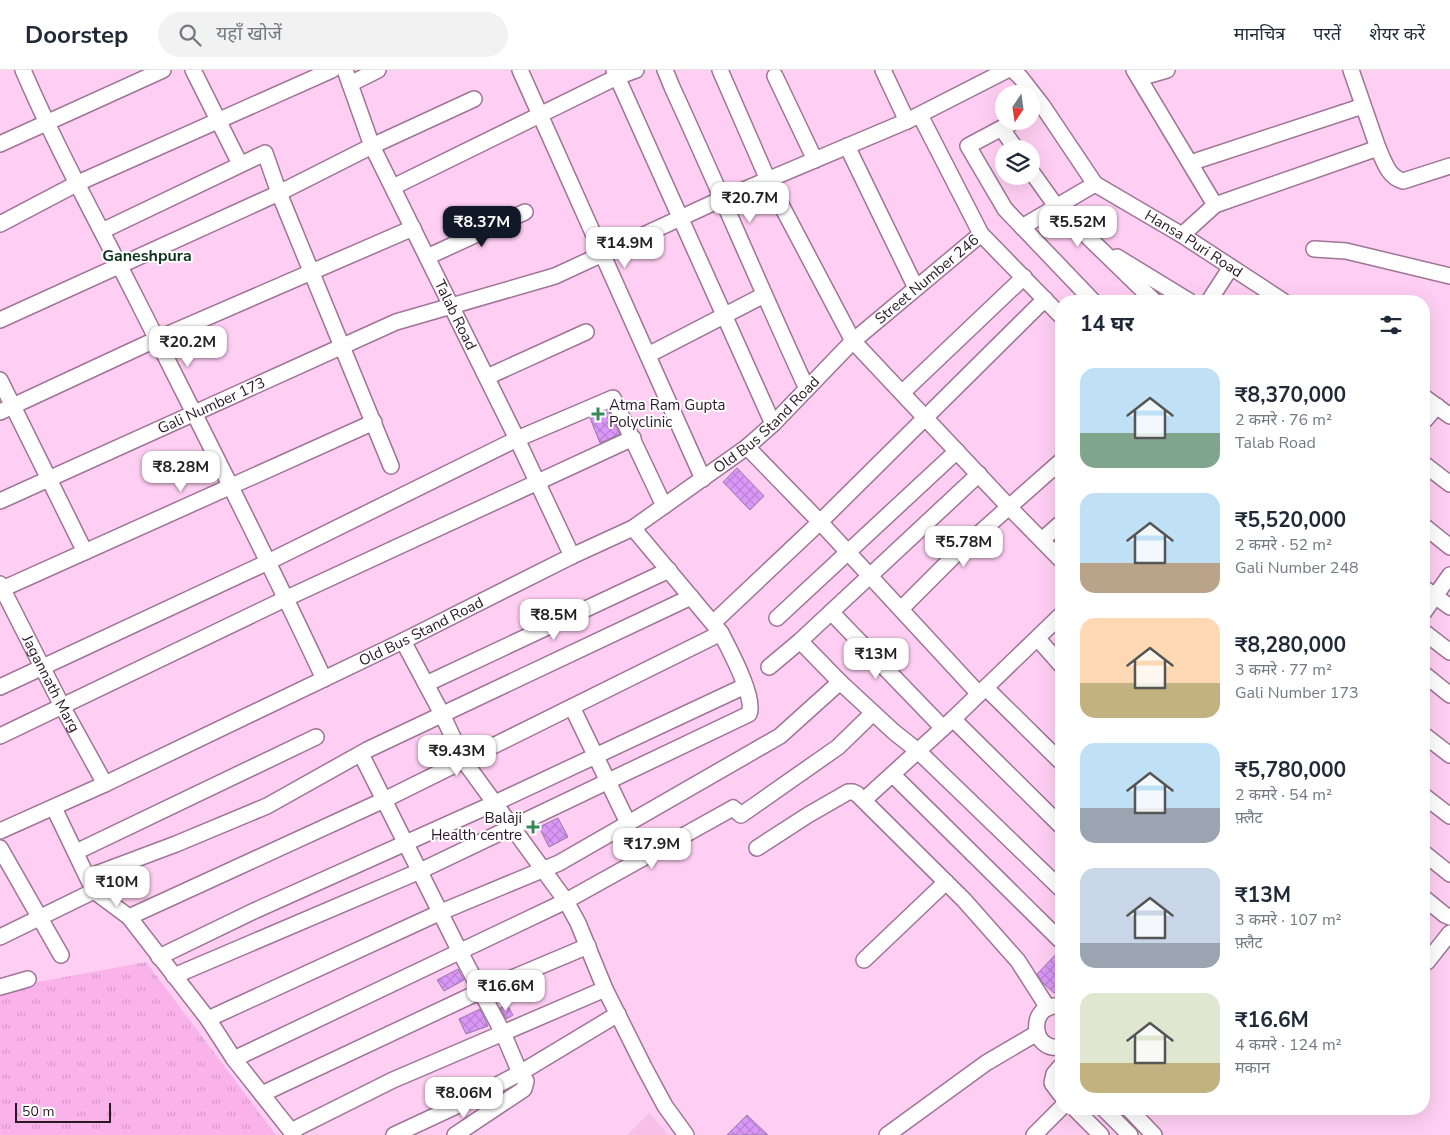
<!DOCTYPE html>
<html lang="hi">
<head>
<meta charset="utf-8">
<style>
  :root { --surface:#fff; --page:#f2f2f3; --text:#1f2937; --muted:#747a83; --line:#e0e1e3; --accent:#111827 }
  body { margin:0; font-family:"Nunito Sans","Noto Sans Devanagari",sans-serif; background:var(--page); color:var(--text); height:100vh; display:flex; flex-direction:column; font-size:19px; white-space:nowrap }
  * { box-sizing:border-box; margin:0 }
  p { font-size:16px; color:var(--muted) }
  .icon { flex:none; width:28px; height:28px; fill:none; stroke:currentColor; stroke-width:2; stroke-linecap:round; stroke-linejoin:round }
  .map { position:relative; flex:1; overflow:hidden }
  .details { position:absolute; left:1055px; top:225px; width:375px; height:820px; display:flex; flex-direction:column; background:var(--surface); border-radius:20px; box-shadow:0 5px 20px #0002 }
  .details>* { flex:none }
  .needle { width:32px; rotate:193deg }
  .controls { position:absolute; left:995px; top:15px; display:grid; gap:10px }
  .controls a { display:grid; place-items:center; width:45px; height:45px; border-radius:50%; background:var(--surface); box-shadow:0 5px 20px #0002; font-size:25px }
  .scale { position:absolute; left:15px; bottom:12px; width:96px; box-sizing:border-box; padding-left:5px; border:2px solid #291826; border-top:0; font-size:14px; line-height:18px; white-space:nowrap; color:#291826; -webkit-text-stroke:4px #fff; paint-order:stroke }
  .price { position:absolute; translate:-50% -42px; padding:0 11px; border-radius:10px; background:#fff; color:#222; font-size:16px; line-height:32px; filter:drop-shadow(0 1px 2px #0008) }
  .price::after { content:''; position:absolute; left:50%; top:30px; width:15px; height:11px; margin-left:-8px; background:inherit; clip-path:polygon(0 0,100% 0,50% 100%) }
  .price.selected { background:var(--accent); color:#fff }
  ul { padding:0; list-style:none }
  li { display:flex; align-items:center; gap:15px; height:125px; padding:0 25px }
  li span { display:grid; place-items:center; flex:none; width:140px; height:100px; border-radius:15px; color:#555 }
  li>.icon { margin-inline-start:auto }
  span .icon { width:60px; height:60px; fill:#fffc; stroke-width:1 }
  li b { font-size:21px }
  h2 { display:flex; justify-content:space-between; align-items:center; height:60px; padding:0 25px; font-size:21px }
  header { display:flex; align-items:center; gap:30px; box-sizing:border-box; height:70px; padding:0 25px; background:var(--surface); border-bottom:1px solid var(--line) }
  header strong { font-size:24px }
  nav { display:flex; gap:28px; margin-inline-start:auto; font-size:18px }
  .search { width:350px; height:45px; background:var(--page); display:flex; align-items:center; gap:12px; box-sizing:border-box; padding:0 18px; border-radius:28px; color:var(--muted); font-size:19px }
  .map>svg:first-child { display:block }
  .built { fill:#f6c0e9 }
  .grass { fill:url(#grass-tufts) }
  .building { fill:url(#building-cross-hatch); stroke:#987ba5 }
  .lines { fill:none; stroke-linecap:round; stroke-linejoin:round }
  .minor-casing { stroke:#9f7495; stroke-width:18 }
  .minor { stroke:#fff; stroke-width:15 }
  .poi-dot { fill:#388959; stroke:#fff; stroke-width:2 }
  .labels { text-anchor:middle; stroke-width:4; stroke-linejoin:round; paint-order:stroke }
  .street-label { font-size:15px; fill:#291826; stroke:#fff }
  .poi-label { font-size:15px; fill:#291826; stroke:#fff; text-anchor:start }
  .neighbourhood-label { font-size:16px; font-weight:bold; fill:#0c331d; stroke:#fff }
</style>
</head>
<body>
<header>
<strong>Doorstep</strong>
<div class="search"><svg class="icon" aria-label="search" viewBox="0 0 24 24"><circle cx="10" cy="10" r="6"/><path d="M15 15l6 6"/></svg>यहाँ खोजें</div>
<nav><a>मानचित्र</a><a>परतें</a><a>शेयर करें</a></nav>
</header>
<div class="map">
<svg width="1450" height="1065" viewBox="0 0 1450 1065">
  <defs>
    <pattern id="grass-tufts" width="24" height="20" patternUnits="userSpaceOnUse" patternTransform="scale(1.25)"><rect width="24" height="20" fill="#fab3ea"/><path d="M3 7l-1-3M5 7V3M7 7l1-3M15 17l-1-3M17 17v-4M19 17l1-3" fill="none" stroke="#d699c9"/></pattern>
    <pattern id="building-cross-hatch" width="8" height="8" patternUnits="userSpaceOnUse" patternTransform="scale(1.25)"><rect width="8" height="8" fill="#da97f7"/><path d="M0 0l8 8M0 8l8-8" fill="none" stroke="#bb81d4"/></pattern>
  </defs>
  <rect width="100%" height="100%" fill="#ffcff3"/>
  <path class="built" d="M649 1043 669 1065H627Z"/>
  <path class="grass" d="M146 892 276 1065H0V919Z"/>
  <path class="building" d="M608 340 620 364 600 373 590 348Z
    M737 398 764 426 750 440 723 412Z
    M558 748 568 767 549 777 539 757Z
    M1060 880 1061 916 1054 923 1044 914 1037 904Z
    M458 899 464 910 444 921 437 910Z
    M507 935 513 945 506 949 500 938Z
    M480 939 488 956 466 964 459 949Z
    M747 1045 768 1065H727Z"/>
  <g class="lines">
    <defs>
      <g id="minor">
        <path d="M23 0C56 77 97 151 135 226 199 353 264 480 324 609"/>
        <path d="M193 0 240 94"/>
        <path id="s1" d="M345 0 372 76 517 369 572 486"/>
        <path d="M520 0 703 409"/>
        <path d="M614 0 773 354"/>
        <path d="M665 0 672 17C718 117 761 219 807 319"/>
        <path d="M720 0 768 110 853 271 1009 437 1061 490"/>
        <path d="M883 0 907 51"/>
        <path id="s2" d="M1013 0 1021 8 1042 35 1095 114 1182 165 1283 231"/>
        <path d="M1134 0 1215 135 1182 165"/>
        <path d="M775 6 815 90"/>
        <path d="M1139 8 1167 0"/>
        <path d="M350 14 378 0"/>
        <path d="M920 45 981 164 1061 246"/>
        <path d="M1015 51 968 76 1005 139 1093 231"/>
        <path d="M1002 59 1016 79"/>
        <path d="M0 74 163 0"/>
        <path d="M847 76 916 218"/>
        <path d="M1378 78C1384 91 1388 107 1403 111L1450 96"/>
        <path d="M1190 93 1363 36"/>
        <path d="M1031 101 1056 136 1154 231"/>
        <path d="M393 117 617 7 636 0"/>
        <path d="M1215 135 1378 78 1351 0"/>
        <path d="M0 154 78 113 332 0"/>
        <path d="M1022 157 1095 114"/>
        <path d="M102 161 265 83 279 123 391 396"/>
        <path d="M1314 179 1346 181 1450 206"/>
        <path d="M427 187 525 142"/>
        <path d="M1117 187 1189 231"/>
        <path d="M1209 231 1231 197"/>
        <path d="M0 250 279 123 372 76 474 29"/>
        <path d="M648 285 764 225"/>
        <path d="M487 307 586 262"/>
        <path d="M0 310 85 482"/>
        <path d="M903 322 1024 207"/>
        <path d="M1424 327 1450 346"/>
        <path d="M0 342 157 269 413 158"/>
        <path d="M1424 351 1437 336"/>
        <path d="M747 377 820 452 979 624"/>
        <path d="M1424 394 1450 414"/>
        <path id="s3" d="M0 431 396 252 555 206 715 132 907 51 1007 0"/>
        <path d="M1424 456 1450 477"/>
        <path d="M1042 470 1061 453"/>
        <path id="s4" d="M0 514 62 636 105 714"/>
        <path d="M1424 518 1450 537"/>
        <path d="M0 520 374 352"/>
        <path d="M901 539 957 483 1061 391"/>
        <path d="M831 542 943 658"/>
        <path d="M1424 542 1450 505"/>
        <path d="M777 548 957 381"/>
        <path d="M713 553 820 452 1045 229"/>
        <path d="M1424 562 1450 582"/>
        <path d="M1038 569 1061 595"/>
        <path d="M403 571 442 644 464 691 566 831 578 853 605 919 644 997 665 1036 686 1065"/>
        <path d="M769 597 800 571 979 404"/>
        <path d="M1424 604 1450 625"/>
        <path d="M840 612 894 662 918 681 1061 819"/>
        <path d="M426 614 669 500"/>
        <path d="M0 617 268 492 517 369 613 328 664 436"/>
        <path d="M986 618 1061 692"/>
        <path d="M572 637 628 753"/>
        <path d="M953 649 1061 756"/>
        <path d="M1424 665 1450 685"/>
        <path d="M0 666 287 528 633 368"/>
        <path d="M893 705 1061 871"/>
        <path d="M1424 726 1450 746"/>
        <path d="M864 730 953 649 1061 545"/>
        <path d="M54 738 91 815"/>
        <path id="s5" d="M0 761 105 714 403 571 572 486 633 458 747 377 773 354 853 271 981 164"/>
        <path d="M0 778 61 885"/>
        <path d="M757 778 808 745 848 722H853L857 724 964 830 1018 891 1048 938"/>
        <path d="M76 782 316 667"/>
        <path d="M1424 783 1450 804"/>
        <path d="M88 807 176 774 267 736 367 680 691 527"/>
        <path d="M1424 828 1445 845 1450 847"/>
        <path d="M0 867 94 821 129 847"/>
        <path d="M159 887 254 841 495 733 745 616"/>
        <path d="M1424 889 1427 892 1450 863"/>
        <path d="M864 890 946 812"/>
        <path d="M174 906 420 801 749 644C756 628 729 579 721 563"/>
        <path d="M0 917 28 909"/>
        <path d="M1061 936C1027 932 1030 983 1061 977"/>
        <path d="M208 949 441 842 559 793 780 666 840 612 800 571"/>
        <path d="M234 989 566 831 733 738 741 745 838 677 873 643"/>
        <path d="M1061 996 1054 1004 1052 1013 1061 1025"/>
        <path d="M262 1024 481 921 588 876"/>
        <path d="M1075 1039 1101 1065"/>
        <path d="M1104 1039 1130 1065"/>
        <path d="M1129 1039 1154 1065"/>
        <path d="M291 1061 234 989 208 949 129 847 384 730 361 684"/>
        <path d="M294 1065 291 1061 393 1010 503 963 459 880 384 730 721 563 633 458"/>
        <path d="M394 1065 467 1031 520 1003 618 944"/>
        <path d="M455 1065 524 1019 526 1011 520 1003 503 963 605 919"/>
        <path d="M887 1065 986 993 1037 963"/>
        <path d="M1034 1065 1061 1038"/>
      </g>
    </defs>
    <use href="#minor" class="minor-casing"/>
    <use href="#minor" class="minor"/>
  </g>
  <g class="poi-dot">
    <path d="M595.5 336.5h5v5h5v5h-5v5h-5v-5h-5v-5h5z"/>
    <path d="M530.5 749.5h5v5h5v5h-5v5h-5v-5h-5v-5h5z"/>
  </g>
  <g class="labels">
    <g class="street-label">
      <text dy="5" stroke="none"><textPath href="#s2" startOffset="256">Hansa Puri Road</textPath></text>
      <text dy="5" stroke="none"><textPath href="#s5" startOffset="1088">Street Number 246</textPath></text>
      <text dy="5" stroke="none"><textPath href="#s1" startOffset="269">Talab Road</textPath></text>
      <text dy="5" stroke="none"><textPath href="#s3" startOffset="232">Gali Number 173</textPath></text>
      <text dy="5" stroke="none"><textPath href="#s5" startOffset="871">Old Bus Stand Road</textPath></text>
      <text dy="5" stroke="none"><textPath href="#s5" startOffset="466">Old Bus Stand Road</textPath></text>
      <text dy="5" stroke="none"><textPath href="#s4" startOffset="112">Jagannath Marg</textPath></text>
    </g>
    <g class="poi-label">
      <text x="609" y="340">Atma Ram Gupta<tspan x="609" dy="17">Polyclinic</tspan></text>
      <text x="522" y="753" text-anchor="end">Balaji<tspan x="522" dy="17">Health centre</tspan></text>
    </g>
    <g class="neighbourhood-label">
      <text x="147" y="191">Ganeshpura</text>
    </g>
  </g>
</svg>
<div class="controls">
<a><svg class="needle" viewBox="-14 -14 28 28"><path d="M0-13l5 13h-10z" fill="#e53935"/><path d="M0 13l5-13h-10z" fill="#747a83"/></svg></a>
<a><svg class="icon" aria-label="layers" viewBox="0 0 24 24"><path d="M12 4l9 5-9 5-9-5zM3 14l9 5 9-5"/></svg></a>
</div>
<div class="scale">50 m</div>
<b class="price" style="left:750px;top:154px">₹20.7M</b>
<b class="price selected" style="left:482px;top:178px">₹8.37M</b>
<b class="price" style="left:1078px;top:178px">₹5.52M</b>
<b class="price" style="left:625px;top:199px">₹14.9M</b>
<b class="price" style="left:188px;top:298px">₹20.2M</b>
<b class="price" style="left:181px;top:423px">₹8.28M</b>
<b class="price" style="left:964px;top:498px">₹5.78M</b>
<b class="price" style="left:554px;top:571px">₹8.5M</b>
<b class="price" style="left:876px;top:610px">₹13M</b>
<b class="price" style="left:457px;top:707px">₹9.43M</b>
<b class="price" style="left:652px;top:800px">₹17.9M</b>
<b class="price" style="left:117px;top:838px">₹10M</b>
<b class="price" style="left:506px;top:942px">₹16.6M</b>
<b class="price" style="left:464px;top:1049px">₹8.06M</b>
<section class="details">
<h2>14 घर<svg class="icon" aria-label="filters" viewBox="0 0 24 24"><path d="M4 7h16M4 17h16"/><circle cx="9" cy="7" r="2"/><circle cx="15" cy="17" r="2"/></svg></h2>
<ul>
<li><span style="background:linear-gradient(#bfe0f5 65%,#7fa58c 0)"><svg class="icon" aria-label="home" viewBox="0 0 24 24"><path d="M3 11l9-7 9 7M6 9v11h12V9"/></svg></span><div><b>₹8,370,000</b><p>2 कमरे · 76 m²</p><p>Talab Road</p></div></li>
<li><span style="background:linear-gradient(#bfe0f5 70%,#b9a48a 0)"><svg class="icon" aria-label="home" viewBox="0 0 24 24"><path d="M3 11l9-7 9 7M6 9v11h12V9"/></svg></span><div><b>₹5,520,000</b><p>2 कमरे · 52 m²</p><p>Gali Number 248</p></div></li>
<li><span style="background:linear-gradient(#ffd9b3 65%,#c2b280 0)"><svg class="icon" aria-label="home" viewBox="0 0 24 24"><path d="M3 11l9-7 9 7M6 9v11h12V9"/></svg></span><div><b>₹8,280,000</b><p>3 कमरे · 77 m²</p><p>Gali Number 173</p></div></li>
<li><span style="background:linear-gradient(#bfe0f5 65%,#9aa5b1 0)"><svg class="icon" aria-label="home" viewBox="0 0 24 24"><path d="M3 11l9-7 9 7M6 9v11h12V9"/></svg></span><div><b>₹5,780,000</b><p>2 कमरे · 54 m²</p><p>फ़्लैट</p></div></li>
<li><span style="background:linear-gradient(#c9d6e8 75%,#9aa5b1 0)"><svg class="icon" aria-label="home" viewBox="0 0 24 24"><path d="M3 11l9-7 9 7M6 9v11h12V9"/></svg></span><div><b>₹13M</b><p>3 कमरे · 107 m²</p><p>फ़्लैट</p></div></li>
<li><span style="background:linear-gradient(#dfe7d0 70%,#c2b280 0)"><svg class="icon" aria-label="home" viewBox="0 0 24 24"><path d="M3 11l9-7 9 7M6 9v11h12V9"/></svg></span><div><b>₹16.6M</b><p>4 कमरे · 124 m²</p><p>मकान</p></div></li>
</ul>
</section>
</div>
</body>
</html>
